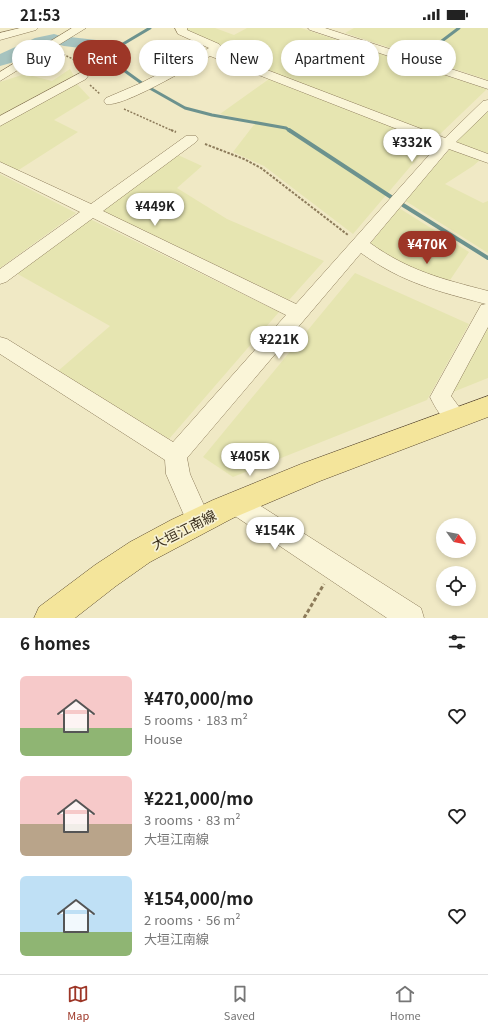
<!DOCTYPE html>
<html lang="en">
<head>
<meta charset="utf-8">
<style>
  :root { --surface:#fff; --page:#f2f2f2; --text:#222; --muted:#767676; --line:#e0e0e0; --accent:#9d3627 }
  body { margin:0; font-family:Georgia,"Noto Sans JP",serif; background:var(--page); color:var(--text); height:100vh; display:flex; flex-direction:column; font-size:15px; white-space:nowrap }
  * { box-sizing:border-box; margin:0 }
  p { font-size:13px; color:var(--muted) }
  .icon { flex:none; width:22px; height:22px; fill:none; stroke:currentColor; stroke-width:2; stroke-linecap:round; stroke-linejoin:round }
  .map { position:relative; height:590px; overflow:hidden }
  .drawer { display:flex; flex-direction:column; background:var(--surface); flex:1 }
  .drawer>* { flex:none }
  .top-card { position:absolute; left:12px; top:12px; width:464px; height:36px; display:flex; gap:8px }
  .needle { width:26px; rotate:123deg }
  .fabs { position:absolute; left:436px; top:490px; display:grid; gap:8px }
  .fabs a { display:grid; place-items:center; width:40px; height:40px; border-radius:50%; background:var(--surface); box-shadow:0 2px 6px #0003; font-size:20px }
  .price { position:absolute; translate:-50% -34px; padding:0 9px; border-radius:14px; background:#fff; color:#222; font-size:13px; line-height:26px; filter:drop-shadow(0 1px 2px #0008) }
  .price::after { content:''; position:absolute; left:50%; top:24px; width:12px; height:9px; margin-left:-6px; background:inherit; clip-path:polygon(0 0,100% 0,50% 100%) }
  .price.active { background:var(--accent); color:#fff }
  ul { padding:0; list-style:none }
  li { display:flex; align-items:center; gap:12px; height:100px; padding:0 20px }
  li span { display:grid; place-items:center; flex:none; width:112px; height:80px; border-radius:6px; color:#555 }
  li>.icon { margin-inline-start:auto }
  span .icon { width:48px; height:48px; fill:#fffc; stroke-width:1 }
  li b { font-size:17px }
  h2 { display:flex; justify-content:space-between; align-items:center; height:48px; padding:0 20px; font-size:17px }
  .pill { padding:0 14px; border-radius:18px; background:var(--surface); box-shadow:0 2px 6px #0003; font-size:14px; line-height:36px }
  .pill.active { background:var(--accent); color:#fff }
  .status { display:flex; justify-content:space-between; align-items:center; height:28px; padding:0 20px; background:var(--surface); direction:ltr }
  .status svg { height:11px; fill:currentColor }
  .menu { display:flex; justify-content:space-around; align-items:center; height:56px; border-top:1px solid var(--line); background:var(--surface); font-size:11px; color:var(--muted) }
  .menu a { display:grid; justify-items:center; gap:2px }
  .menu .active { color:var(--accent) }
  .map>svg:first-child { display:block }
  .farmland { fill:#e6e5b1 }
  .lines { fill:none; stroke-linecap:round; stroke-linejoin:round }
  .stream-far1 { stroke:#6c928e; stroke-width:3 }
  .stream { stroke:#6c928e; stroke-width:4 }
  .river { fill:#a6c3bf; fill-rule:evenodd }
  .minor-casing { stroke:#8c7b5a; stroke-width:1 }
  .major-casing { stroke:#5a482e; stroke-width:1 }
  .path-far2 { stroke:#8c7b5a; stroke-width:1.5; stroke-dasharray:2 1.5; stroke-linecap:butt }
  .path-far1 { stroke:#8c7b5a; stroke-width:2; stroke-dasharray:2.5 1.5; stroke-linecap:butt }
  .path { stroke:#8c7b5a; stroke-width:3; stroke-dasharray:4 2.5; stroke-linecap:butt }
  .minor { fill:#faf5d8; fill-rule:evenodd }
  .major { fill:#f4e59b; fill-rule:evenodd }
  .labels { text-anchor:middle; stroke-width:3.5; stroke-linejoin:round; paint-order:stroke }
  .near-street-label { font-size:14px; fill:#3b301e; stroke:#f7f2d5 }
</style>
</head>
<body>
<div class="status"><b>21:53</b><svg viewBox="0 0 49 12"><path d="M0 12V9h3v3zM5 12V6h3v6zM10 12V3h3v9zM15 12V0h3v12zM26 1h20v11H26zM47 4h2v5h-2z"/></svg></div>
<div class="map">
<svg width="488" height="590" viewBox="0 0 488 590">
  <rect width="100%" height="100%" fill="#f0e9c5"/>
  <path class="farmland" d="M184 0H215L234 7 247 0H301L487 61 438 108 217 25 185 3Z
    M354 0H488V52L345 5Z
    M70 41 74 48 0 89V54L25 46 52 53Z
    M269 51 432 113 353 206 264 138 233 124 256 94 220 86Z
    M76 55 90 70 54 92 78 104 17 143 0 134V98Z
    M488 82V128L454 115Z
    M450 121 480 132 473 138 445 156 483 175 488 173V225L404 172Z
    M178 127 202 138 177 160 227 191 324 233 289 272 103 183Z
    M0 146 76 185 0 240Z
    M399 180 469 224 450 252 428 248 403 237 370 216Z
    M90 191 279 284 169 411 58 343 110 298 16 245Z
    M355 245 469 296 427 372 233 449 203 429Z
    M488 296V350L448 366Z"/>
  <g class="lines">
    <path class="stream-far1" d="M418 31 459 0
      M143 56 107 30 105 18 123 16 150 0
      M148 59 185 80 212 87 286 100 290 103"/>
    <path class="stream" d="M289 102 391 169
      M403 177 488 230"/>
    <path class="river" d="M54 6 61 8 105 13 111 14 114 18 111 22 105 23 64 18 57 16 47 18 14 34 0 38V26L35 10Z"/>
    <defs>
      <path id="minor" d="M20 0H38L36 2 0 12V5Z
        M72 0H86L0 53V44Z
        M175 0H187V2L219 16 221 18 220 24 445 110 483 73 488 72V83L456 114 488 126V135L449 121 370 215C409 243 442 251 488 263V299L451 368 468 391 465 397C448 403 437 383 430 369L481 277 486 276C437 263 403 255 361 225L187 430 190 446 211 493 208 501 199 505 190 501 166 446 165 432 0 326V309L7 311 173 414 286 287 93 190 6 254 0 256V241L80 184 0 144V134L91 176 186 108H196L198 111 196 114 103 183 296 276 438 117 210 28C192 38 122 80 106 76L104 73 106 70 141 55 209 20 178 6Z
        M308 0H325L488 53V61L310 2Z
        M82 44 88 48 86 51 0 98V88Z
        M237 465 245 468 421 580 424 590H387L229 484 225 476 229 468Z"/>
      <path id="major" d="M488 368V389L320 453 233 490 150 534 116 558 75 590H34L39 579 95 537 130 514 171 492 213 472 301 436Z"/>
    </defs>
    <use href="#minor" class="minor-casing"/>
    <use href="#major" class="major-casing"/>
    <path class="path-far2" d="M60 25 73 31 77 39
      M90 57 100 66
      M124 81 173 103"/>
    <path class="path-far1" d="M171 102 176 104
      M205 116 244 131 261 140 348 207"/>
    <path class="path" d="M304 590 324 556"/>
    <use href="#minor" class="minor"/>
    <use href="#major" class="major"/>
  </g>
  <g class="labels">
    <g class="near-street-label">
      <text transform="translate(184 502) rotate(-27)" y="5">大垣江南線</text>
    </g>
  </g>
</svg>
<div class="fabs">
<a><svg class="needle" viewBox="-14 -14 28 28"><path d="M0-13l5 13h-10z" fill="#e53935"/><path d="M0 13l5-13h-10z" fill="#767676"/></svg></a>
<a><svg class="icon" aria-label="locate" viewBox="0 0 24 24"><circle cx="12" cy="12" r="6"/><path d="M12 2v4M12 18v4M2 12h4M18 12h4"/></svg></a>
</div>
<b class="price" style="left:412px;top:135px">¥332K</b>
<b class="price" style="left:155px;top:199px">¥449K</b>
<b class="price active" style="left:427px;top:237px">¥470K</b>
<b class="price" style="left:279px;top:332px">¥221K</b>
<b class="price" style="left:250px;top:449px">¥405K</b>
<b class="price" style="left:275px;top:523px">¥154K</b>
<div class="top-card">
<a class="pill">Buy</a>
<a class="pill active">Rent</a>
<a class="pill">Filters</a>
<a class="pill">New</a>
<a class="pill">Apartment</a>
<a class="pill">House</a>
</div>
</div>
<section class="drawer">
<h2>6 homes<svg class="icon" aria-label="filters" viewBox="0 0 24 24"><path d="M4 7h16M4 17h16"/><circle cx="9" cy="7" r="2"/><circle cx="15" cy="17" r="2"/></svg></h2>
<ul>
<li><span style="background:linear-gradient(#f6c9c9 65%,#8fb573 0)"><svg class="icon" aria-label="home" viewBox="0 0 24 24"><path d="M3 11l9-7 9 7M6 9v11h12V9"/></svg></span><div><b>¥470,000/mo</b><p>5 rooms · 183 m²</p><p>House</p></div><svg class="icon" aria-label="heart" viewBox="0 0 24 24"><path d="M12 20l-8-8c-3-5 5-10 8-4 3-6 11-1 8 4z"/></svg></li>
<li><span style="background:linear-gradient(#f6c9c9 60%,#b9a48a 0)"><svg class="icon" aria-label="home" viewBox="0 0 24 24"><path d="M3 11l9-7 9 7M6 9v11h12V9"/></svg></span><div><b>¥221,000/mo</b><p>3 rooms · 83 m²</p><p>大垣江南線</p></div><svg class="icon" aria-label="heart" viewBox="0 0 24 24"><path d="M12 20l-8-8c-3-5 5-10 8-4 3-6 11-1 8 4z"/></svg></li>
<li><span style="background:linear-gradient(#bfe0f5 70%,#8fb573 0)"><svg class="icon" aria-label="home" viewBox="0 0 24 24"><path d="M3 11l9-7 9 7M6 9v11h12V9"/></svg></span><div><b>¥154,000/mo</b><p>2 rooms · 56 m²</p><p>大垣江南線</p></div><svg class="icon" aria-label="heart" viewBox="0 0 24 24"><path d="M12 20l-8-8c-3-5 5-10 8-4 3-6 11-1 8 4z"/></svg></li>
</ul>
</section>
<nav class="menu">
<a class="active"><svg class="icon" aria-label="map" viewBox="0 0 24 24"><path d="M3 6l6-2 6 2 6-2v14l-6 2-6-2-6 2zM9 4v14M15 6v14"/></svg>Map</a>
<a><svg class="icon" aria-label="saved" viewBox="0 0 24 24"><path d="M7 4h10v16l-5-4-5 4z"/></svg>Saved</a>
<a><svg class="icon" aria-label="home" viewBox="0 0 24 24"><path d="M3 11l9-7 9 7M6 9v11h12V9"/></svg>Home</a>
</nav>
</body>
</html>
